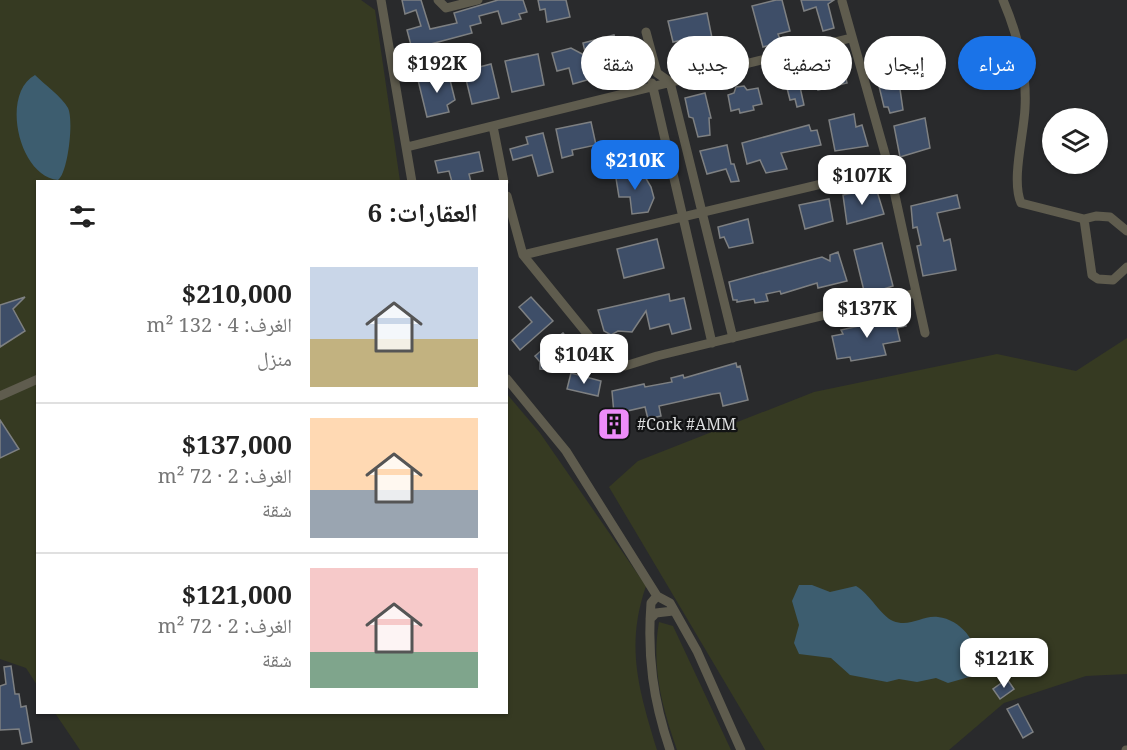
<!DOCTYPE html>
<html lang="ar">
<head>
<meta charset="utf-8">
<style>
  :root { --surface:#fff; --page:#f2f2f2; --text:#222; --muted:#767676; --line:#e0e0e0; --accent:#1a73e8 }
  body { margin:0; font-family:"Noto Serif","Noto Naskh Arabic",serif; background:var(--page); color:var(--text); direction:rtl; height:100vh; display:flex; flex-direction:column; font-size:22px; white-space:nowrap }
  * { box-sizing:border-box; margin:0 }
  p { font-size:20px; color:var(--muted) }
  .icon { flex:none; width:33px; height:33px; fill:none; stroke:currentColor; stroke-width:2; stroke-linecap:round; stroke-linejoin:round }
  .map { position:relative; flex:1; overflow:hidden; direction:ltr }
  .side { position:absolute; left:36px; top:180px; width:472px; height:534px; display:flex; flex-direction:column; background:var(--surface); border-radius:0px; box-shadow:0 2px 4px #0004; direction:rtl }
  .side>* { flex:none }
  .guide { position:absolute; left:526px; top:36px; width:510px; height:54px; direction:rtl; display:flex; gap:12px }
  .controls { position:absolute; left:1042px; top:108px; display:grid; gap:12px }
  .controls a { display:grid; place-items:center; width:66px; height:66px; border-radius:50%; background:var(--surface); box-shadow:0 2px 4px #0004; font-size:30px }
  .price { position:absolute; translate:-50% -51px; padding:0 14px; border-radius:12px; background:#fff; color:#222; font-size:20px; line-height:39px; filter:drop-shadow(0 2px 3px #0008) }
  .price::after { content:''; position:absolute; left:50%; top:36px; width:18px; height:14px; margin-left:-9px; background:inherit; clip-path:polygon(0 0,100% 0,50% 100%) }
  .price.active { background:var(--accent); color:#fff }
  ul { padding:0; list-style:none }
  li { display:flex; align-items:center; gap:18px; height:150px; padding:0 30px }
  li+li { border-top:2px solid var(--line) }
  li span { display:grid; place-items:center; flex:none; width:168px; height:120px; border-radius:0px; color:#555 }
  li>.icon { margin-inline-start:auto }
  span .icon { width:72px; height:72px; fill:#fffc; stroke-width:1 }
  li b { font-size:26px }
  h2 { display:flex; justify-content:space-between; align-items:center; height:72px; padding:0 30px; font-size:26px }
  .pill { padding:0 21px; border-radius:27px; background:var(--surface); box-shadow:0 2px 4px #0004; font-size:21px; line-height:54px }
  .pill.active { background:var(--accent); color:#fff }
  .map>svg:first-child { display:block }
  .green { fill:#363a22 }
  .water { fill:#3d5d6f }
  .building { fill:#3e4e68; stroke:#7e8082; stroke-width:1.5 }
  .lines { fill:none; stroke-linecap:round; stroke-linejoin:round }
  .street { stroke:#5f5c4e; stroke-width:9 }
  .labels { text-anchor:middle; stroke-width:4.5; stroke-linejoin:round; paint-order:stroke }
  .poi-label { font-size:16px; fill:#dedfe0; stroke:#121314; text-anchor:start }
</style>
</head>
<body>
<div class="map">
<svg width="1127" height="750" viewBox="0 0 1127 750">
  <rect width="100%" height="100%" fill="#292a2c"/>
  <path class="green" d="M0 0H361L375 10 400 181 38 182 37 685 26 668 0 659Z
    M1127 338V674L1086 676 1004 703 949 750H765L609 487 638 461 814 392 997 354 1076 371Z
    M507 394 540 433 646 586C625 647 639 690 657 750H80L55 713 507 712Z
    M659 622 673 626 731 750H677C662 707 651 667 659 622Z"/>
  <path class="water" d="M35 75C44 84 62 97 68 108 74 120 68 173 58 180 19 177 0 94 35 75Z
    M799 585H812L830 592 856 586C871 595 880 615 893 621 910 628 922 615 938 617 965 620 984 651 976 675L948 683 936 678 917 682 899 679 887 682 850 675 831 658 799 654 794 643 799 625 792 601Z"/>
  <path class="building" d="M402 0H421L430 29 457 23 454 13 498 0H523L527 12 519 14 521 19 502 24 498 11 479 16 481 23 470 26 472 33 412 49 407 30 421 26 416 10 405 14Z
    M538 0H566L570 17 547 22 545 9 540 10Z
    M776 0H782L790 31 778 34 781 42 763 47 752 6Z
    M801 0H834L828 4 834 28 823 31 816 7 804 11Z
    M707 13 715 53 696 57 692 38 673 42 668 21Z
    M614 35 621 63 585 71 587 80 573 84 569 68 557 71 552 53 571 48 586 56 583 43Z
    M538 54 544 85 512 92 505 61Z
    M842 61 847 83 818 90 813 67Z
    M491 64 499 98 472 104 464 71Z
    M448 72 455 100 447 105 449 112 427 117 418 80Z
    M798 78 804 105 797 107 795 99 790 100 785 80Z
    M917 78 919 85 900 89 903 110 890 113 888 107H884L879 86Z
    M744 86 747 90 758 88 762 104 753 106 754 110 740 113 739 109 731 111 728 95 734 93 736 87Z
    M705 93 711 118H709L710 135 698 137 693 118 689 117 685 98Z
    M854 114 856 127 862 125 868 146 835 151 829 120Z
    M925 118 930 148 900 157 894 126Z
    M591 122 596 145 572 150 573 155 562 158 556 129Z
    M809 125 811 131 817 130 821 145 781 153 787 169 766 173 760 160 747 164 742 143Z
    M543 133 553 172 538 176 532 155 513 160 510 149 528 144 526 137Z
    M727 145 731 164H734L739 181 731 182 726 169 707 174 700 151Z
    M479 152 483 171 469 174 471 182H452L449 171 438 173 435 161Z
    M624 171 638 177 644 175 651 187 654 198 648 212 632 214 630 197H619L615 172Z
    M876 188 884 214 847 224 843 195Z
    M957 195 960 208 937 213 944 241 950 239 956 270 923 276 917 246 921 245 917 227 913 228 911 206Z
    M829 199 833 221 805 229 799 205Z
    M748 219 753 243 729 248 724 237 720 238 718 227Z
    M657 239 664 268 624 278 617 249Z
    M882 243 893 286 865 295 854 250Z
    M838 252 847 281 818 288 817 283 781 294 780 291 766 294 768 301 755 303 754 299 737 302V300H733L729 282 822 257 830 261V255Z
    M669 294 670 301 684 298 691 329 672 334 669 324 650 329 646 311 632 332 618 331 611 335 604 331 598 310Z
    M25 297 13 309 25 331 0 347V305Z
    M531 297 553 321 520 350 512 340 532 322 519 307Z
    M903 316 906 326 897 328 900 341 883 344 886 355 851 361 850 357 837 359 832 336 843 334 841 330Z
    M563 333 577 350 569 356 564 350 551 361V370L540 369V362L535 356 543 349 546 353 557 344 554 340Z
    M736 363 737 367 740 366 748 400 723 406 720 393 713 394 659 406 661 416 648 419 645 407 614 414 612 391 644 384 645 387 672 382 671 378 683 375 684 378Z
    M571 373 601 381 598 396 567 389Z
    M619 414 620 431 610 433 607 417Z
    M0 420 19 449 0 458Z
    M11 666 15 694H19L21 707 26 706 32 742 22 744 19 729 0 730V686L6 684 4 667Z
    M1007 679 1014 689 1000 699 993 689Z
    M1018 704 1033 732 1023 738 1007 709Z"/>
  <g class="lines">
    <path class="street" d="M381 0 412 182
      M438 0 446 8 478 0
      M1003 0C1017 33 1027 72 1025 108 1024 134 1011 180 1021 203L1084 219 1096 216 1110 217 1127 231
      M842 1 889 168 925 333
      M646 32 657 73 670 82 733 338
      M652 83 712 343
      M493 126 504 182
      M407 147 851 38
      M507 196 523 255 597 346 617 365 625 366 657 356 916 293
      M1084 219 1092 275 1098 279 1113 280 1127 267
      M523 255 889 168
      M507 379 566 451 657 596 670 603 697 651 741 750
      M0 396 38 379
      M657 596 651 603C647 656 653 700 670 750
      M650 619 656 613 673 611
      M1126 750H1127"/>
  </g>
  <defs>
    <symbol id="building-square" viewBox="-11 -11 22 22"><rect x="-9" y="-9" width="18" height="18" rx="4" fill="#ed8cf9" stroke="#121314"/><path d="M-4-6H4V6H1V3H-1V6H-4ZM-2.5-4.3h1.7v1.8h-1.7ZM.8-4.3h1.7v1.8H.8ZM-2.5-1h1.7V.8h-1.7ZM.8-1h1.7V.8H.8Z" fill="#111"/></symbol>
  </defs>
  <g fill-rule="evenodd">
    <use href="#building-square" x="595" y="405" width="38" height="38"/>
  </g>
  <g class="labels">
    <g class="poi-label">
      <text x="637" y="430">#Cork #AMM</text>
    </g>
  </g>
</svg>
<div class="controls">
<a><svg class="icon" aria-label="layers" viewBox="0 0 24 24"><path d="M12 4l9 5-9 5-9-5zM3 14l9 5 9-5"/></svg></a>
</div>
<b class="price" style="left:437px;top:94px">$192K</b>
<b class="price active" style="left:635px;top:191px">$210K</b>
<b class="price" style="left:862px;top:206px">$107K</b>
<b class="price" style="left:867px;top:339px">$137K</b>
<b class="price" style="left:584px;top:385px">$104K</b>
<b class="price" style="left:1004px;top:689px">$121K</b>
<div class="guide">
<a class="pill active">شراء</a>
<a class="pill">إيجار</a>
<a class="pill">تصفية</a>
<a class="pill">جديد</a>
<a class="pill">شقة</a>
</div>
<section class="side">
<h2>العقارات: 6<svg class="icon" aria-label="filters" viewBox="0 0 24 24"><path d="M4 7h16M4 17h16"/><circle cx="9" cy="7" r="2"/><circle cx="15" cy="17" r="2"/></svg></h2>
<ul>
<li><span style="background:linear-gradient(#c9d6e8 60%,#c2b280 0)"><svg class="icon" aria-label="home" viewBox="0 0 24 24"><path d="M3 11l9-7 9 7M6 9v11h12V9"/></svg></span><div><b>$210,000</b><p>الغرف: 4 · 132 m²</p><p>منزل</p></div></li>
<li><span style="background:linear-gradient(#ffd9b3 60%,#9aa5b1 0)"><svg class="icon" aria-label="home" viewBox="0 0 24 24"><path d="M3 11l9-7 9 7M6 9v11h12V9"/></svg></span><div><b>$137,000</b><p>الغرف: 2 · 72 m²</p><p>شقة</p></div></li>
<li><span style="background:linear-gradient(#f6c9c9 70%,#7fa58c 0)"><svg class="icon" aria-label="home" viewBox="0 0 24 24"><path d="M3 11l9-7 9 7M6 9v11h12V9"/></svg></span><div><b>$121,000</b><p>الغرف: 2 · 72 m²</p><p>شقة</p></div></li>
</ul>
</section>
</div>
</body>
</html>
